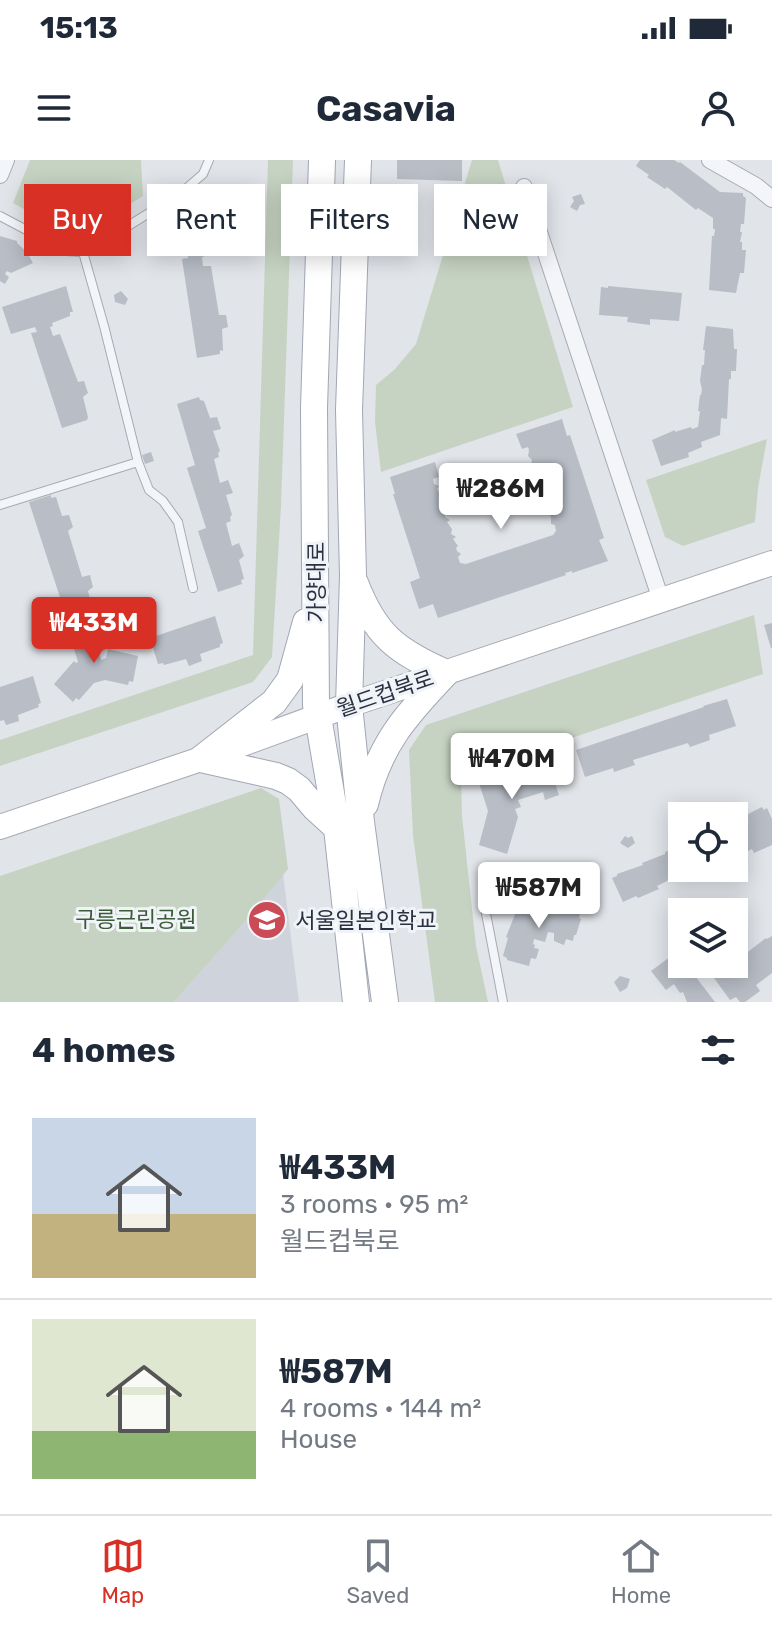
<!DOCTYPE html>
<html lang="en">
<head>
<meta charset="utf-8">
<style>
  :root { --surface:#fff; --page:#f6f6f7; --text:#1f2937; --muted:#747a83; --line:#e0e1e3; --accent:#d93025 }
  body { margin:0; font-family:Rubik,"Noto Sans KR",sans-serif; background:var(--page); color:var(--text); height:100vh; display:flex; flex-direction:column; font-size:30px; white-space:nowrap }
  * { box-sizing:border-box; margin:0 }
  p { font-size:26px; color:var(--muted) }
  .icon { flex:none; width:44px; height:44px; fill:none; stroke:currentColor; stroke-width:2; stroke-linecap:round; stroke-linejoin:round }
  .map { position:relative; height:842px; overflow:hidden }
  .panel { display:flex; flex-direction:column; background:var(--surface); flex:1 }
  .panel>* { flex:none }
  .hud { position:absolute; left:24px; top:24px; width:724px; height:72px; display:flex; gap:16px }
  .tools { position:absolute; left:668px; top:642px; display:grid; gap:16px }
  .tools a { display:grid; place-items:center; width:80px; height:80px; border-radius:0px; background:var(--surface); box-shadow:0 4px 20px #0003; font-size:40px }
  .price { position:absolute; translate:-50% -68px; padding:0 18px; border-radius:8px; background:#fff; color:#222; font-size:26px; line-height:52px; filter:drop-shadow(0 2px 4px #0008) }
  .price::after { content:''; position:absolute; left:50%; top:48px; width:24px; height:18px; margin-left:-12px; background:inherit; clip-path:polygon(0 0,100% 0,50% 100%) }
  .price.active { background:var(--accent); color:#fff }
  ul { padding:0; list-style:none }
  li { display:flex; align-items:center; gap:24px; height:200px; padding:0 32px }
  li+li { border-top:2px solid var(--line) }
  li span { display:grid; place-items:center; flex:none; width:224px; height:160px; border-radius:0px; color:#555 }
  li>.icon { margin-inline-start:auto }
  span .icon { width:96px; height:96px; fill:#fffc; stroke-width:1 }
  li b { font-size:34px }
  h2 { display:flex; justify-content:space-between; align-items:center; height:96px; padding:0 32px; font-size:34px }
  .chip { padding:0 28px; border-radius:0px; background:var(--surface); box-shadow:0 4px 20px #0003; font-size:28px; line-height:72px }
  .chip.active { background:var(--accent); color:#fff }
  .status { display:flex; justify-content:space-between; align-items:center; height:56px; padding:0 40px; background:var(--surface); direction:ltr }
  .status svg { height:22px; fill:currentColor }
  header { display:flex; justify-content:space-between; align-items:center; height:104px; padding:0 32px; background:var(--surface); font-size:36px; font-weight:700 }
  .tab-bar { display:flex; justify-content:space-around; align-items:center; height:112px; border-top:2px solid var(--line); background:var(--surface); font-size:22px; color:var(--muted) }
  .tab-bar a { display:grid; justify-items:center; gap:4px }
  .tab-bar .active { color:var(--accent) }
  .map>svg:first-child { display:block }
  .built { fill:#cfd3db }
  .green { fill:#c6d3c2 }
  .building { fill:#b8bdc6 }
  .lines { fill:none; stroke-linecap:round; stroke-linejoin:round }
  .service-casing { stroke:#a6abb3; stroke-width:10 }
  .minor-casing { stroke:#a6abb3; stroke-width:18 }
  .secondary-casing { stroke:#a6abb3; stroke-width:26 }
  .primary-casing { stroke:#a1a7b4; stroke-width:28 }
  .service { stroke:#f4f5f8; stroke-width:8 }
  .minor { stroke:#f4f5f8; stroke-width:16 }
  .secondary { stroke:#fff; stroke-width:24 }
  .primary { stroke:#fff; stroke-width:26 }
  .labels { text-anchor:middle; stroke-width:6; stroke-linejoin:round; paint-order:stroke }
  .street-label { font-size:22px; fill:#2a3140; stroke:#f0f3f7 }
  .park-label { font-size:22px; fill:#3c5c38; stroke:#f0f3f7 }
  .poi-label { font-size:22px; fill:#2a3140; stroke:#f0f3f7; text-anchor:start }
</style>
</head>
<body>
<div class="status"><b>15:13</b><svg viewBox="0 0 49 12"><path d="M0 12V9h3v3zM5 12V6h3v6zM10 12V3h3v9zM15 12V0h3v12zM26 1h20v11H26zM47 4h2v5h-2z"/></svg></div>
<header><svg class="icon" aria-label="menu" viewBox="0 0 24 24"><path d="M4 6h16M4 12h16M4 18h16"/></svg>Casavia<svg class="icon" aria-label="person" viewBox="0 0 24 24"><circle cx="12" cy="8" r="4"/><path d="M4 21q1-7 8-7t8 7"/></svg></header>
<div class="map">
<svg width="772" height="842" viewBox="0 0 772 842">
  <rect width="100%" height="100%" fill="#e1e4e9"/>
  <path class="built" d="M283 714 299 842H174L229 780Z"/>
  <path class="green" d="M30 0H141L143 36 81 74 61 70 13 43Z
    M268 0H293L281 346 272 497 253 522 0 606V580L253 495Z
    M472 0H498L573 247 381 312 375 262 376 225 394 210 416 184Z
    M767 279 758 328 755 362 683 386 665 377 646 320Z
    M754 455 763 514 461 615 462 656 476 786 488 842H435L413 675 409 590 426 565Z
    M261 628 279 639 288 709 229 780 174 842H0V716Z"/>
  <path class="building" d="M397 0H462V21L397 19Z
    M640 0H674L679 3 680 2 720 32 743 33V36L746 38 744 64H741L740 72H742L740 82H742V90H746L744 113H740L736 133 709 130 712 76H714L715 69H713V58L698 48 696 50 667 27 665 29 647 17 649 15 636 6Z
    M581 34 585 44 580 45 577 51 570 47 574 41 572 37Z
    M221 57V59H224L227 84H225L224 89 204 92 205 96 202 97 203 106H211L219 155H226L228 167 222 169 223 191 220 190V194L197 198 182 99 188 98V93L160 95 156 67Z
    M0 76 17 81V83L27 92 33 103 11 113 7 111 5 114 9 117 5 124 0 121Z
    M66 126 73 152H70V156L52 163 53 166 50 167 53 176 60 174 78 222 84 221 88 233 83 237 88 257 87 260 62 268 31 173 37 172 35 167 11 174 2 147Z
    M608 126 682 133 679 161 650 159V165L627 162 628 157 599 155 601 127 608 128Z
    M121 131 128 139 125 145 115 142 114 135Z
    M706 166 733 169 734 189H737L736 211H731V219H729L727 259 721 258 720 275 701 282 702 287 688 293 689 297 661 306 652 280 675 270V272L691 267 692 269 698 267 700 251H698L700 235H701L702 229 700 221 702 205H704L705 190H703Z
    M199 237 200 240 204 241 210 258 217 257 221 269 213 271 220 291 218 293 219 297 214 299 220 323 228 320 233 333 226 335 232 355 230 357 231 361 226 363 232 386 239 383 244 396 239 400 244 419 241 420 242 424 218 432 198 371 206 368 187 308 195 305 177 244Z
    M562 259 567 276 570 275 604 378 599 380 608 401 572 413V411L565 413 566 415 438 458 433 444 419 449 410 422 420 418 393 334H395L390 317 435 302 439 317 433 319 434 324 439 326 437 329 441 335 440 340 444 343 442 348 447 352 445 354V357L450 360 447 362 452 369 451 374 456 377 453 379 458 386 456 388 457 391 461 394 458 397 460 403 466 404 553 375 556 371 555 365 551 364V356L548 355 549 350 545 347V339L542 338 544 333 540 330 541 325 536 322 538 316 533 313 534 306 531 305 532 300 528 296 529 290 528 287 522 289 516 274Z
    M151 292 154 301 145 304 142 295Z
    M51 335V338L56 337 62 356 69 355 73 367 68 371 82 417 90 415 93 427 88 431 93 450 90 451 91 455 68 462 29 342Z
    M215 456 223 483 220 484V487L200 494 202 501 189 506 186 499 164 505 163 503 158 504 150 478Z
    M772 463V488H771L764 465Z
    M93 464 94 468 97 467 105 490 99 492 101 500 106 498 108 489 138 496 133 522 129 521 128 525 105 520 94 523 79 540 76 538 73 542 54 524 74 501 76 503 78 502 69 472Z
    M33 516 41 543 38 544 39 547 18 555 19 561 6 565 4 560 0 561V527Z
    M727 539 736 566 709 575 710 580 690 587 688 583 633 600 635 605 614 612 613 608 585 617 576 590 704 547 703 546Z
    M541 600 542 601 547 600 559 635 545 640 543 632 518 640 521 647 515 649 518 657 507 694 479 685 488 651 479 623 487 618 504 614Z
    M762 647 764 650 767 648 772 659V685L754 693 752 689 746 692 743 688 737 692 736 690 734 691V661Z
    M625 676 628 678 632 676 635 683 628 688 620 683Z
    M679 686H682V708H712L691 718 689 715 671 721V719L657 726 659 729 638 738 636 736 623 742 612 718 617 716V714L643 705 642 703 665 694V692Z
    M537 740 562 747 561 749 580 754 579 758 581 759 576 775H574L573 781 566 779 564 785 554 781V773L548 772 545 782 534 779 533 784 535 785 534 788 539 789 536 799 531 798 529 806 507 800V798L503 796 508 778 506 777 516 752 523 748 524 750 532 743 535 744Z
    M772 776V813L756 825 760 831 745 842H740L736 837 730 840 714 818 766 778 767 779Z
    M682 788V804H701L692 812 715 842H687L683 832 680 833 674 824 666 830 651 811Z
    M620 816 630 819 627 828 620 832 614 822Z"/>
  <g class="lines">
    <defs>
      <path id="service" d="M0 56 66 91 83 92 96 86 181 33 203 14 209 0
        M83 92 104 166 138 302 149 330 163 341 178 362 193 428
        M0 345 138 302
        M503 842 484 743 569 709"/>
      <path id="minor" d="M710 0 756 26 772 39
        M0 15 6 0
        M524 27 661 440"/>
      <path id="secondary" d="M0 667 201 599 349 545 772 403"/>
      <path id="primary" d="M322 0 314 248 316 545 337 668 356 842
        M358 0 349 250 353 416 349 545 361 662 385 842
        M355 423C375 475 396 491 446 513 405 556 379 585 365 644
        M201 599 274 542 290 520 306 462
        M201 599 276 616 288 621 299 629 315 648 337 668"/>
    </defs>
    <use href="#service" class="service-casing"/>
    <use href="#minor" class="minor-casing"/>
    <use href="#secondary" class="secondary-casing"/>
    <use href="#primary" class="primary-casing"/>
    <use href="#service" class="service"/>
    <use href="#minor" class="minor"/>
    <use href="#secondary" class="secondary"/>
    <use href="#primary" class="primary"/>
  </g>
  <defs>
    <symbol id="school-disc" viewBox="-11 -11 22 22"><circle r="9.5" fill="#ca4a56" stroke="#f0f3f7"/><path d="M0-5L7-2L0 1L-7-2ZM-4 1L0 2.5L4 1V4Q0 6-4 4Z" fill="#fff"/></symbol>
  </defs>
  <g fill-rule="evenodd">
    <use href="#school-disc" x="245" y="738" width="44" height="44"/>
  </g>
  <g class="labels">
    <g class="street-label">
      <text transform="translate(316 422) rotate(-90)" y="8">가양대로</text>
      <text transform="translate(385 533) rotate(-19)" y="8">월드컵북로</text>
    </g>
    <g class="park-label">
      <text x="136" y="767">구릉근린공원</text>
    </g>
    <g class="poi-label">
      <text x="295" y="768">서울일본인학교</text>
    </g>
  </g>
</svg>
<div class="tools">
<a><svg class="icon" aria-label="locate" viewBox="0 0 24 24"><circle cx="12" cy="12" r="6"/><path d="M12 2v4M12 18v4M2 12h4M18 12h4"/></svg></a>
<a><svg class="icon" aria-label="layers" viewBox="0 0 24 24"><path d="M12 4l9 5-9 5-9-5zM3 14l9 5 9-5"/></svg></a>
</div>
<b class="price" style="left:501px;top:371px">₩286M</b>
<b class="price active" style="left:94px;top:505px">₩433M</b>
<b class="price" style="left:512px;top:641px">₩470M</b>
<b class="price" style="left:539px;top:770px">₩587M</b>
<div class="hud">
<a class="chip active">Buy</a>
<a class="chip">Rent</a>
<a class="chip">Filters</a>
<a class="chip">New</a>
</div>
</div>
<section class="panel">
<h2>4 homes<svg class="icon" aria-label="filters" viewBox="0 0 24 24"><path d="M4 7h16M4 17h16"/><circle cx="9" cy="7" r="2"/><circle cx="15" cy="17" r="2"/></svg></h2>
<ul>
<li><span style="background:linear-gradient(#c9d6e8 60%,#c2b280 0)"><svg class="icon" aria-label="home" viewBox="0 0 24 24"><path d="M3 11l9-7 9 7M6 9v11h12V9"/></svg></span><div><b>₩433M</b><p>3 rooms · 95 m²</p><p>월드컵북로</p></div></li>
<li><span style="background:linear-gradient(#dfe7d0 70%,#8fb573 0)"><svg class="icon" aria-label="home" viewBox="0 0 24 24"><path d="M3 11l9-7 9 7M6 9v11h12V9"/></svg></span><div><b>₩587M</b><p>4 rooms · 144 m²</p><p>House</p></div></li>
</ul>
</section>
<nav class="tab-bar">
<a class="active"><svg class="icon" aria-label="map" viewBox="0 0 24 24"><path d="M3 6l6-2 6 2 6-2v14l-6 2-6-2-6 2zM9 4v14M15 6v14"/></svg>Map</a>
<a><svg class="icon" aria-label="saved" viewBox="0 0 24 24"><path d="M7 4h10v16l-5-4-5 4z"/></svg>Saved</a>
<a><svg class="icon" aria-label="home" viewBox="0 0 24 24"><path d="M3 11l9-7 9 7M6 9v11h12V9"/></svg>Home</a>
</nav>
</body>
</html>
